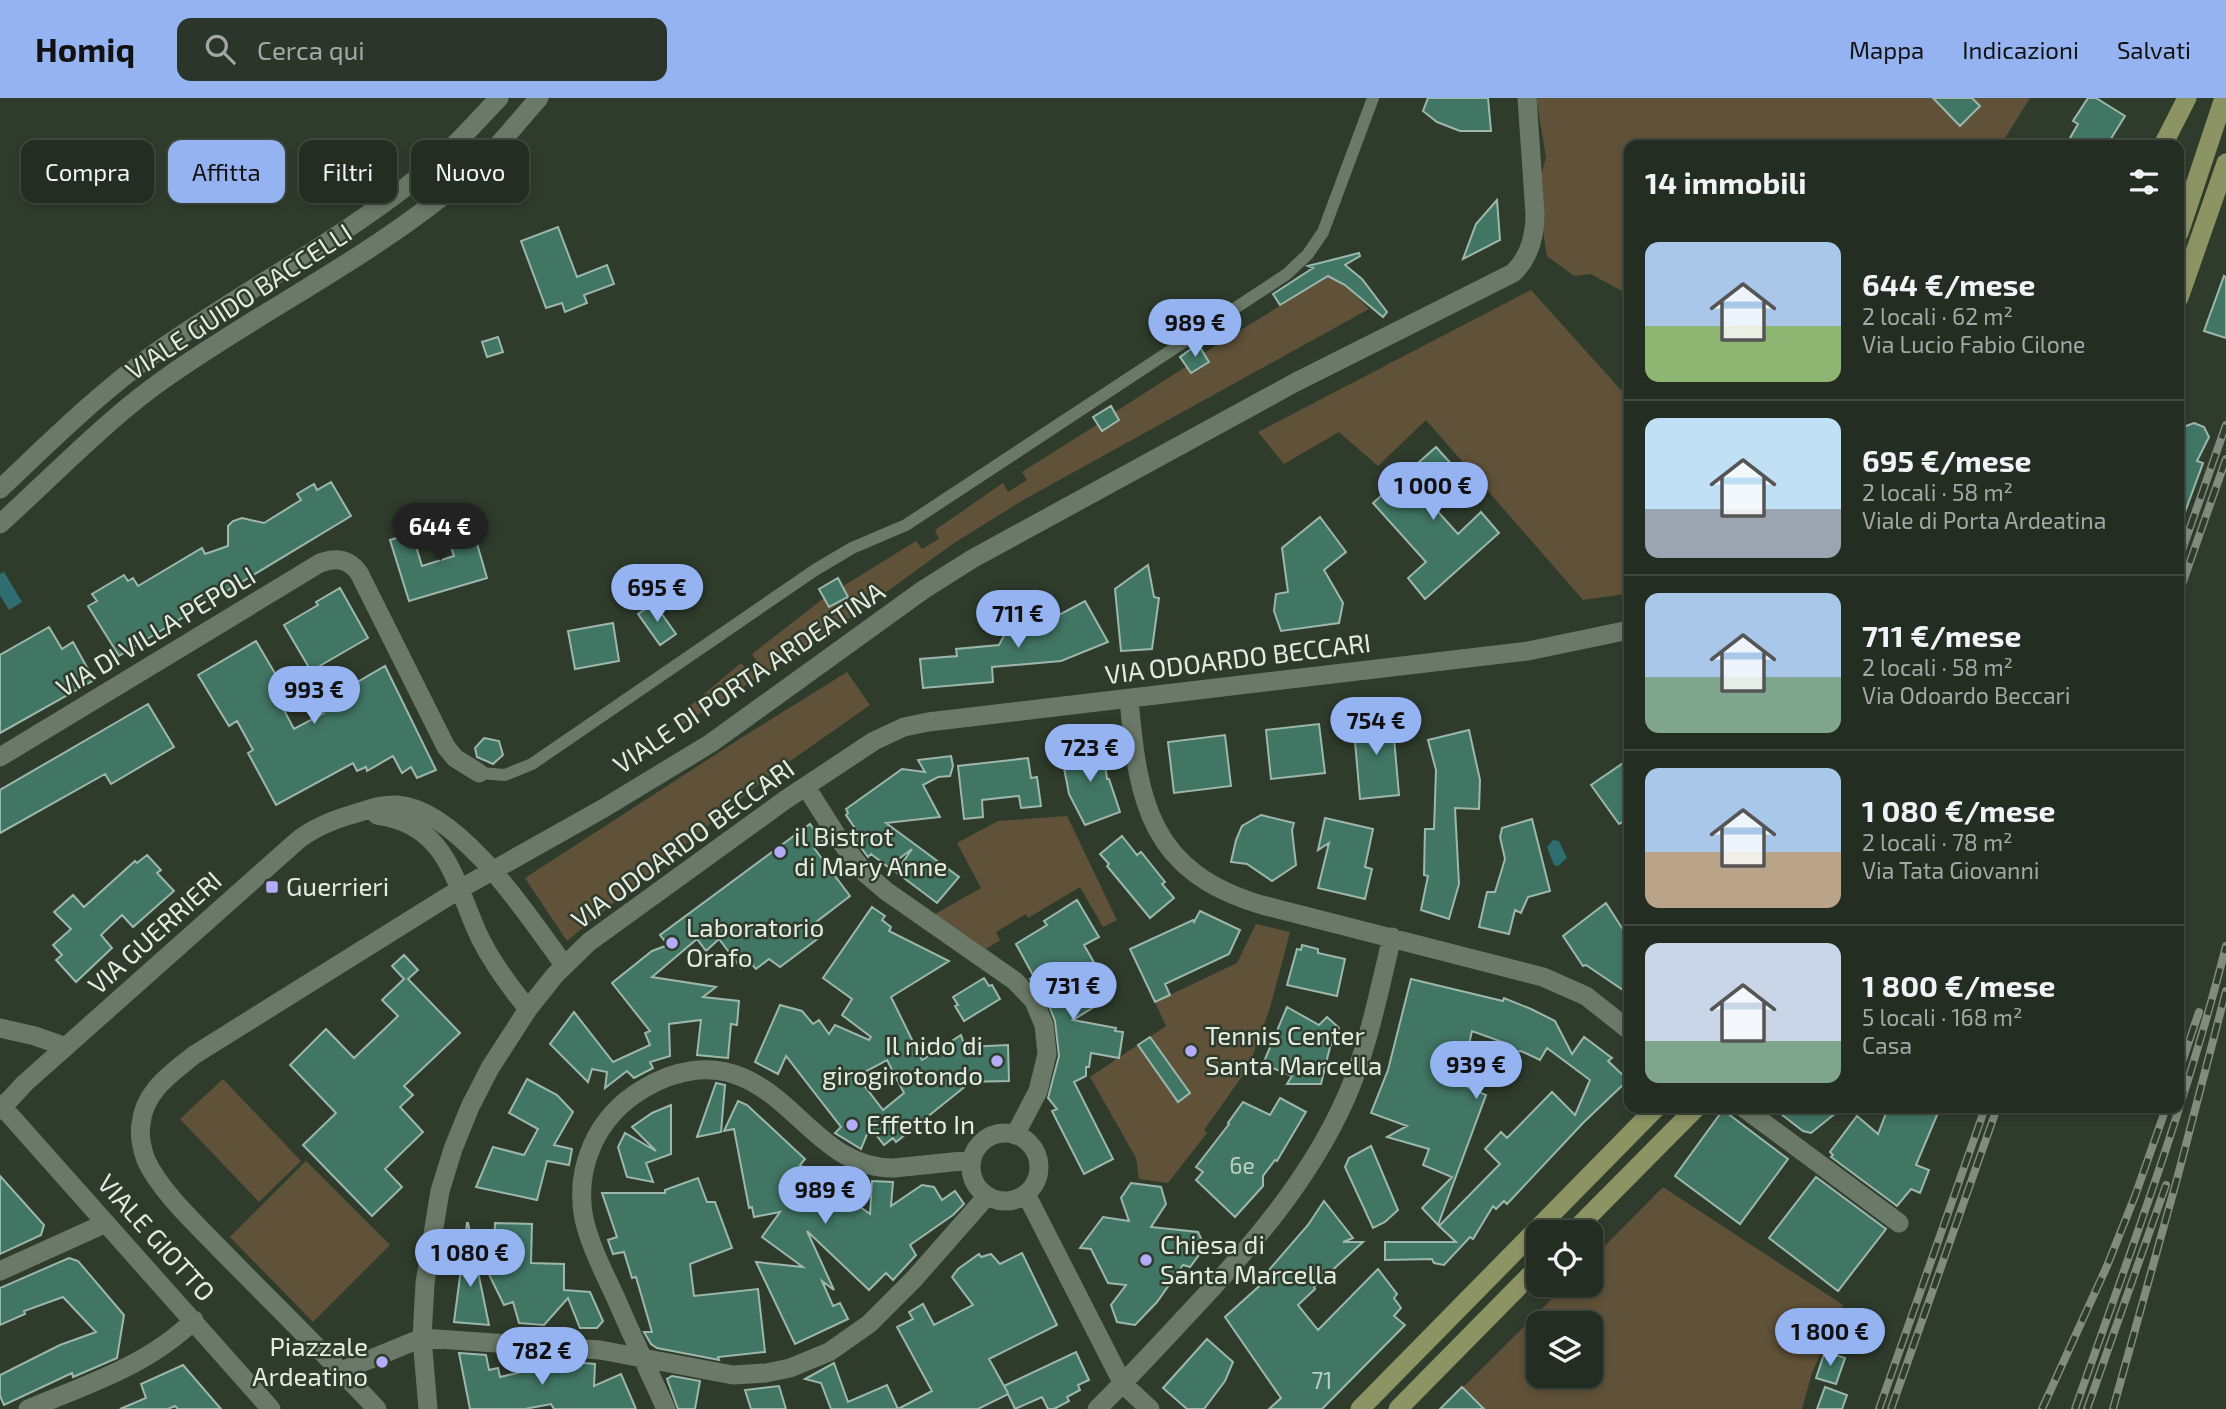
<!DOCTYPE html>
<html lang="it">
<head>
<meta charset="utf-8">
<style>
  :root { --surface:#232d21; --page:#2b352a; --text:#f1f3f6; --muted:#a3a8a5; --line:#40493f; --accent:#95b2f1 }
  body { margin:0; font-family:"Exo 2",sans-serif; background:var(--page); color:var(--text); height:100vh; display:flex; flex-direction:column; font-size:26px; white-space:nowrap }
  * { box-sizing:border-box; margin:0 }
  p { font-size:23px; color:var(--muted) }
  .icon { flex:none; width:38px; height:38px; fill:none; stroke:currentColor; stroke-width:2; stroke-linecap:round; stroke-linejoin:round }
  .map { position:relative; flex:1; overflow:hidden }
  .drawer { position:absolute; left:1624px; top:42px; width:560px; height:973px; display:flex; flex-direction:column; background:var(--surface); border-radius:14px; box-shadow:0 4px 10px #0003,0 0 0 2px var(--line) }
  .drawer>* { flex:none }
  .banner { position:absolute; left:21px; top:42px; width:665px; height:63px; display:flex; gap:14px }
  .buttons { position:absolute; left:1526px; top:1122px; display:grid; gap:14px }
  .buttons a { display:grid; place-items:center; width:77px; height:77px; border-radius:14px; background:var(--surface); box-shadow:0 4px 10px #0003,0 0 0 2px var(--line); font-size:35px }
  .price { position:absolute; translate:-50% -60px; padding:0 16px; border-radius:24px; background:var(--accent); color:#111; font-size:23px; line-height:46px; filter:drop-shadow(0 2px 4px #0008) }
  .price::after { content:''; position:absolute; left:50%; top:42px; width:21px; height:16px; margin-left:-10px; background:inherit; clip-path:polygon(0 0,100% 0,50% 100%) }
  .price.on { background:#222; color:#fff }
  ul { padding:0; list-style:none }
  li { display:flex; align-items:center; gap:21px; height:175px; padding:0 21px }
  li+li { border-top:2px solid var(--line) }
  li span { display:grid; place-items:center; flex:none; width:196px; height:140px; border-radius:14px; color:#555 }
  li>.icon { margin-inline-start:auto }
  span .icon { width:84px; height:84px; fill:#fffc; stroke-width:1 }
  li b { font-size:30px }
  h2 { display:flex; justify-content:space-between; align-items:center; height:84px; padding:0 21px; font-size:30px }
  .chip { padding:0 24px; border-radius:14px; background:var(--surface); box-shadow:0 4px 10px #0003,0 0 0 2px var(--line); font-size:24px; line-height:63px }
  .chip.on { background:var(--accent); color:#111 }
  header { display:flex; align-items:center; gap:42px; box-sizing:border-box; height:98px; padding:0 35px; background:var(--accent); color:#111 }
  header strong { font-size:33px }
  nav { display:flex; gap:38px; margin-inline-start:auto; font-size:24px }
  .search { width:490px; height:63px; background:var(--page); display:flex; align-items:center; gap:18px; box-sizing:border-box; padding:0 24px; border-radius:14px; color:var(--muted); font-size:26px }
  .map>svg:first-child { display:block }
  .green { fill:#605239; fill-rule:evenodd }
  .water { fill:#2f6e70 }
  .building { fill:#417664; stroke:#9db7ad; stroke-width:2; fill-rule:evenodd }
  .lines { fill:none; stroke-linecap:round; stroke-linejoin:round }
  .service { stroke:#6b7a68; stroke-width:12 }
  .minor { stroke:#6b7a68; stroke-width:19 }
  .tertiary { stroke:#6b7a68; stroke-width:19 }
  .primary { stroke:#8d9464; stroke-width:19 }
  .rail-casing { stroke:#818b7e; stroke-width:8 }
  .rail { stroke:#2f3c2c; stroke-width:5; stroke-dasharray:16; stroke-linecap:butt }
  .poi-dot { fill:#b4acf9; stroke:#2f3c2c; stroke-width:2.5 }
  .labels { text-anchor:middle; stroke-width:5; stroke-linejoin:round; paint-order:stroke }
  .number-label { font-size:23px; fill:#bbcec2 }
  .street-label { font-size:26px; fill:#e4ece2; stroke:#2f3c2c }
  .poi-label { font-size:26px; fill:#e4ece2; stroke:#2f3c2c; text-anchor:start }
</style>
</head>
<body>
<header>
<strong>Homiq</strong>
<div class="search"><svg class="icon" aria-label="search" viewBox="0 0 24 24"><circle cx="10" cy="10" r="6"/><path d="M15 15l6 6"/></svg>Cerca qui</div>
<nav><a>Mappa</a><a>Indicazioni</a><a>Salvati</a></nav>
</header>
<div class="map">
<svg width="2226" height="1311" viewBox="0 0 2226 1311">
  <rect width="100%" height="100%" fill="#2f3c2c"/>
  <path class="green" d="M1536 0H2030L2003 43 1998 47H1629V197L1591 176 1574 178 1547 158 1537 94 1546 59Z
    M1328 178 1345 187 1369 211 1025 401 954 445 828 536 677 630 673 622 741 565 747 572 757 564 752 556 824 500 916 443 922 451 939 441 935 432 1003 385 1008 394 1027 382 1022 374 1098 326 1103 333 1119 322 1115 314 1187 268 1192 275 1208 264 1204 255Z
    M1531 192 1629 301V494L1625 496 1583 502 1426 322 1378 368 1339 334 1284 366 1258 334Z
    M847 574 870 607 769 678 567 843 525 780 741 640Z
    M1067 718 1117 822 1103 829 1080 789 1028 820 1026 816 996 834 1000 842 986 851 935 816 981 790 957 745 998 723Z
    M1256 826 1290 834 1270 910 1248 970 1204 1032 1207 1035 1168 1085 1139 1081 1136 1060 1090 979 1166 928 1155 904 1237 865Z
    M223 981 301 1063 259 1104 180 1021Z
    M306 1063 390 1147 313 1224 230 1139Z
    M1663 1089 1843 1207 1812 1275 1802 1311H1441L1566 1187 1591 1186V1162ZM1538 1225H1591V1278H1538Z"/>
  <path class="water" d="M4 474 22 504 9 512 0 497V476Z
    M1553 742 1559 743 1567 760 1558 768 1554 767 1547 749Z"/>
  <path class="building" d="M1428 0H1488L1491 33H1460L1437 24 1423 13Z
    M1933 0H1972L1980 8 1960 28Z
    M2088 0H2096L2125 18 2107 47H2066L2078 26 2073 23Z
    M1497 102 1500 142 1463 161 1476 126Z
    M558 129 577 179 607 167 614 186 584 197 587 205 565 214 562 205 546 210 521 143Z
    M1359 155 1360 158 1345 167 1362 181 1387 214 1383 219 1345 187 1328 178 1280 207 1273 196 1313 170 1308 168Z
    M2224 178 2226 179V240L2204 233Z
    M498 239 503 254 487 259 482 244Z
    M1198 246 1209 264 1191 275 1180 259Z
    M1111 308 1119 322 1102 333 1093 319Z
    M2194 325 2204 329 2209 339 2197 363 2203 365 2181 425H2179V342L2183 329Z
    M1436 349 1463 379 1432 407 1458 436 1481 414 1499 435 1425 501 1408 480 1426 464 1373 405Z
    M331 384 351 418 119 558 88 508 97 503 92 496 124 477 128 483 133 480 138 488 202 450 205 456 228 448V428L233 423 242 420 264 425 301 402 297 396 314 386 317 392Z
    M469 418 487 480 409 503 390 442 412 435 422 468 454 458 444 426Z
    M1320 419 1346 454 1324 472 1343 505 1339 525 1281 533 1274 513 1276 496 1288 494 1282 450Z
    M1148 467 1154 499 1159 500 1152 551 1121 553 1115 491Z
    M838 480 848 499 829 509 819 491Z
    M340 490 368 540 311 573 284 527 318 507 316 504Z
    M1085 503 1108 544 1061 563 992 569 993 584 923 590 920 561 957 558 956 551 999 547 1007 532 1054 529 1053 520Z
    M654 505 676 536 660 547 638 516Z
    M613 525 619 563 575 571 568 533Z
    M49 529 62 551 73 544 94 582 0 635V557Z
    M256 543 286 594 277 599 294 631 324 615 320 606 385 568 436 672 417 680 411 669 402 675 393 658 367 673 366 669 357 673 353 665 276 707 248 655 253 652 237 623 229 628 198 577Z
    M148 606 174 649 111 686 105 676 0 735V692Z
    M1392 617 1399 697 1360 701 1353 620Z
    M1319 626 1325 675 1271 681 1266 632Z
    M1469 632 1480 682 1479 711 1455 710 1459 786 1449 821 1421 812 1428 778 1424 777 1425 731H1434L1436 672 1428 642Z
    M1225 637 1231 688 1174 695 1168 644Z
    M484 640 499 643 503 657 493 666 477 659 475 650Z
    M1103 650 1107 681H1109L1120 714 1085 727 1069 696 1061 654Z
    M951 658 953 668 950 678 938 679 923 687 940 719 886 725 959 779 937 805 896 774 912 751 888 769 871 756 868 759 851 736H859L846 717 848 715 846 711 902 671 925 674 918 662Z
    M1028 660 1031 680 1037 679 1041 708 1021 710 1019 698 982 702 983 719 964 721 958 668Z
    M1629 661V720L1619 726 1591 687Z
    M1261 717 1294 725 1292 732 1296 767 1272 783 1247 766 1231 764 1236 742 1242 728Z
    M1325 720 1373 731 1365 769 1372 771 1365 801 1318 790 1329 745 1318 752Z
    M1532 721 1550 793 1528 799 1521 815 1515 812 1509 836 1479 829 1487 794H1495L1505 761 1500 739 1502 730Z
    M810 726 823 743 814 750 850 798 811 828 820 839 780 869 769 861 756 871 749 863 741 870 719 841 706 853 697 841 652 879 716 889 703 899 739 903 737 927 731 926 728 960 697 957 701 922 669 926 670 958 650 964 653 970 634 980 627 973 605 990 607 974 592 971 588 984 550 946 574 914 613 964 650 947 645 935 650 933 612 885 652 853 668 847 660 837Z
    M1122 738 1137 757 1141 754 1165 784 1162 786 1174 800 1150 820 1107 768 1109 766 1100 756Z
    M147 757 161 772 157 775 174 793 133 829 122 817 101 837 112 850 76 884 56 862 62 857 53 847 71 831 54 814 73 797 84 809 135 763 137 765Z
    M1077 802 1099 839 1084 847 1104 882 1111 887 1112 895 1107 901 1073 922 1116 930 1115 933 1123 934 1119 960 1091 955 1089 969H1086V978L1074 984 1113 1061 1084 1076 1052 1013 1057 1011 1048 1000 1059 958 1055 923 1045 898 1030 881 1034 879 1016 846 1047 827 1044 823Z
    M1606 805 1629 841V896L1586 867 1583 868 1563 838Z
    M872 809 885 818 882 822 891 829 889 833 949 863 891 899 922 962 961 937 965 949 1008 947 1009 983 964 984 967 987 896 1044 893 1040 884 1047 870 1029 861 1051 835 1035 841 1029 786 958 778 976 755 964 780 907 802 913 813 926 819 922 829 936 835 927 869 942 871 939 842 917 852 901 823 880ZM887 962 904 995 883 1012 857 978Z
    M1200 813 1240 832 1229 856 1165 886 1170 897 1155 904 1130 851 1193 822 1194 824Z
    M1302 847 1318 851V855L1345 861 1337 898 1287 887 1297 851 1301 852Z
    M404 857 418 872 408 881 460 935 404 988 413 997 400 1009 423 1034 385 1071 402 1089 372 1118 303 1047 336 1015 290 967 326 931 354 960 398 918 382 902 404 881 392 868Z
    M984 880 989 888 992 887 1000 901 964 923 955 908 958 907 953 899Z
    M1411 881 1503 903 1504 900 1531 911 1555 923 1572 956 1584 939 1612 960 1608 963 1628 982 1583 1025 1507 1106 1504 1103 1496 1111 1493 1108 1473 1141 1470 1139 1444 1167 1434 1165 1432 1161 1385 1162V1144H1456L1439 1128 1500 1066 1485 1051 1501 1034 1507 1040 1552 994 1575 1017 1590 982 1547 950 1540 962 1521 953 1511 955 1508 946 1472 933 1460 986 1486 997 1438 1127 1422 1110 1452 1079 1423 1067 1429 1051 1387 1039 1407 1028 1371 1015 1388 972Z
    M1287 909 1319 927 1327 919 1339 930 1330 949 1321 986H1287L1292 978 1263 966Z
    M1150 939 1190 995 1178 1004 1138 947Z
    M527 981 557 997 573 1014 554 1047 572 1051 569 1067 547 1063 537 1102 476 1089 493 1049 524 1057 538 1031 509 1015Z
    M716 985 725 987 721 1034 697 1039Z
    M1280 1000 1306 1014 1277 1063 1275 1062 1263 1078V1088L1235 1119 1196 1082 1203 1074 1196 1069 1226 1030 1229 1026 1228 1025 1243 1004 1270 1017Z
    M738 1003 747 1007 805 1061 800 1067 828 1086 830 1095 838 1093 870 1116 872 1083 893 1084 891 1108 922 1087 934 1089 942 1102 955 1093 964 1106 953 1117 910 1147 916 1157 893 1182 886 1175 869 1192 807 1133 834 1192 822 1183 833 1208 840 1205 848 1221 795 1246 756 1164 803 1169 762 1139 780 1114 754 1119 752 1109 749 1110 734 1031 724 1033Z
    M671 1007V1056L646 1065 653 1084 627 1079 618 1049 625 1035 656 1053 632 1029 652 1015Z
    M1773 1010H1842L1811 1035 1803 1033Z
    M1888 1010H1940L1916 1067 1929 1072 1920 1095 1911 1091 1897 1108 1831 1059 1833 1057 1830 1054 1857 1018 1878 1036Z
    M1723 1012 1788 1061 1740 1126 1675 1078Z
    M1371 1048 1398 1112 1385 1124 1373 1130 1345 1069 1349 1060Z
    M0 1078 44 1127 41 1137 0 1156Z
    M1816 1079 1886 1131 1838 1193 1769 1140Z
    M698 1080 707 1104H715L732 1150 690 1166 694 1198 758 1191 765 1254 718 1259 719 1262 657 1250 651 1246 644 1234H652L636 1179 632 1180 624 1154 613 1156 608 1142 617 1139 602 1095H665V1092Z
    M1131 1085 1161 1089 1166 1106 1151 1129 1198 1134 1205 1149 1190 1169 1183 1167 1157 1204 1135 1227 1117 1224 1111 1207 1126 1187 1108 1185 1091 1151 1080 1150 1103 1119 1129 1123 1121 1100Z
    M1324 1103 1353 1140 1343 1144H1363L1314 1189 1315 1191 1298 1207 1318 1232 1378 1171 1397 1196 1394 1200 1401 1210 1394 1218 1405 1227 1322 1311H1269L1281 1300 1225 1219 1266 1182 1264 1179 1269 1172 1308 1127Z
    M467 1125H468L489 1227 454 1224Z
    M495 1125 532 1126 531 1165 564 1166V1192L590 1194 603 1223 597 1230H580L568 1200 544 1227 519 1225 513 1204 504 1207 478 1154 494 1156Z
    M1022 1155 1057 1227 989 1261 1008 1295 1004 1288 1076 1254 1089 1282 1078 1287 1080 1292 1067 1299 1069 1303 1054 1311H1048L1042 1299 1015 1311 1008 1296 978 1311H898L932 1293 897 1229 913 1221 909 1214 923 1206 934 1227 973 1207 952 1179 958 1171 979 1156 981 1159 991 1156 1000 1166Z
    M69 1160 78 1163 124 1217 117 1260 73 1279 72 1275 4 1307 0 1298V1277L60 1247 96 1234 63 1199 24 1213 25 1216 0 1227V1190Z
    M1207 1241 1233 1264 1225 1283 1204 1311H1187L1163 1290Z
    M1825 1253 1845 1260 1836 1286 1816 1280Z
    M459 1255 486 1257 489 1272 498 1270 500 1279 534 1271 529 1260 595 1266 594 1288 621 1276 636 1311H554L551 1306 525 1311H470Z
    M834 1265 848 1304 887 1287 898 1311H831L821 1285 805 1281Z
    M183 1267 221 1311H178L175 1308 168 1311H120L146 1300 141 1286Z
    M672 1278 700 1283 695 1311H678L667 1281Z
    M779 1288 786 1311H751L745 1292Z
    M1462 1289 1484 1311H1440Z
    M1825 1289 1847 1297 1842 1311H1817Z"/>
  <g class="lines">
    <path class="service" d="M479 675 505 677 532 666 815 472 852 450 906 427 1287 176 1308 156 1323 134 1373 0"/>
    <path class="minor" d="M1129 601C1138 705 1150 774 1262 807L1543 879 1586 898 1629 932
      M0 659 320 465C336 459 349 461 359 475L446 649 455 660 479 675
      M806 689 841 744 865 775 886 793 1015 883 1034 903 1044 927 1047 956 1038 993 1015 1037
      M377 717C449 727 454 785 480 840 493 866 510 889 528 911
      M0 930 35 938 66 949
      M0 1006 271 1311
      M1744 1010 1899 1125
      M0 1012 25 985 297 743C313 730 330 723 350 717 365 713 380 706 397 707 459 711 530 820 564 867
      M971 1069a34 34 0 1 1 68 0a34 34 0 1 1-68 0Z
      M1026 1096 1123 1286 1150 1311
      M0 1173 106 1125
      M339 1274 422 1240 600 1252 733 1277 766 1275 790 1270 829 1254 869 1226 914 1181 987 1098
      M28 1311C86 1287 149 1267 194 1222
      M377 1311C326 1257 273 1205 221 1152 197 1127 160 1093 146 1062 142 1052 139 1037 141 1026 144 993 171 976 194 957L460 791 604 710 711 645 923 492 972 461 1296 284 1513 175C1530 159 1535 138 1535 116L1527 0
      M428 1311 422 1240 425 1185 440 1093 453 1051 470 1009 490 970 528 911 555 877 589 844 785 702 874 643 904 629 928 624 1528 553 1629 532
      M666 1311C650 1276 633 1240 618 1205 606 1178 591 1151 584 1121 574 1069 597 1018 643 991 674 972 710 965 744 980 800 1005 827 1071 894 1070L972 1062
      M1097 1311C1129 1280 1159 1247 1189 1215 1250 1150 1308 1084 1345 1002 1368 951 1379 893 1392 839"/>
    <path class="tertiary" d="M0 391C50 344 99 295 155 255 246 191 347 139 432 68 456 47 477 23 499 0
      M0 426C54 377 108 320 167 279 265 210 376 157 467 78 494 55 515 27 539 0"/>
    <path class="primary" d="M2163 47 2187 0
      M2179 135 2224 0
      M2179 200 2226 65
      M1573 1134 1696 1010
      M1360 1311 1656 1010
      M1398 1311 1538 1169"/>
    <defs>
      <path id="rail" d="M2179 461 2226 327
        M2179 495 2226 361
        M2179 973 2199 914
        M1879 1311 1985 1010
        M1891 1311 1997 1010
        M2042 1311 2107 1168 2135 1098 2166 1010
        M2075 1311C2129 1158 2186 1006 2226 848
        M2087 1311 2166 1087
        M2113 1311 2177 1081 2226 893"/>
    </defs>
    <use href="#rail" class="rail-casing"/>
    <use href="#rail" class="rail"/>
  </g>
  <g class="poi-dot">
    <circle cx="780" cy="754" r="7"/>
    <rect x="265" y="782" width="14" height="14" rx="3.5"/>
    <circle cx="672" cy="845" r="7"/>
    <circle cx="1191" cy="953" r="7"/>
    <circle cx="997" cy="963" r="7"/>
    <circle cx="852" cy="1027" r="7"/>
    <circle cx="1146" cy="1162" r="7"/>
    <circle cx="382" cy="1264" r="7"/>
  </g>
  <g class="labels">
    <g class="number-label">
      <text x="1242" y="1076">6e</text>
      <text x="1322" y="1291">71</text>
    </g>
    <g class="street-label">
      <text transform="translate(239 204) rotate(-33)" y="9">VIALE GUIDO BACCELLI</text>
      <text transform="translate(156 534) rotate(-31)" y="9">VIA DI VILLA PEPOLI</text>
      <text transform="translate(1238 561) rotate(-7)" y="9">VIA ODOARDO BECCARI</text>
      <text transform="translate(749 580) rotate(-34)" y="9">VIALE DI PORTA ARDEATINA</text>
      <text transform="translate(683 746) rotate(-36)" y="9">VIA ODOARDO BECCARI</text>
      <text transform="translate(155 835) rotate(-42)" y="9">VIA GUERRIERI</text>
      <text transform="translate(156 1140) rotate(48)" y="9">VIALE GIOTTO</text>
    </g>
    <g class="poi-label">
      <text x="794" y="748">il Bistrot<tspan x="794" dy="30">di Mary Anne</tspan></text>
      <text x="286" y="798">Guerrieri</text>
      <text x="686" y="839">Laboratorio<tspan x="686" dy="30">Orafo</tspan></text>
      <text x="1205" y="947">Tennis Center<tspan x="1205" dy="30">Santa Marcella</tspan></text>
      <text x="983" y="957" text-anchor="end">Il nido di<tspan x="983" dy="30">girogirotondo</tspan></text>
      <text x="866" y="1036">Effetto In</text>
      <text x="1160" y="1156">Chiesa di<tspan x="1160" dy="30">Santa Marcella</tspan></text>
      <text x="368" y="1258" text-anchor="end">Piazzale<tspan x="368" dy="30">Ardeatino</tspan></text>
    </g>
  </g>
</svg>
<div class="buttons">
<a><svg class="icon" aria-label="locate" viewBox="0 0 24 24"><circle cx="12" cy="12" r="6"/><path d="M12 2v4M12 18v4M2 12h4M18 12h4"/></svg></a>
<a><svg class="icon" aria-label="layers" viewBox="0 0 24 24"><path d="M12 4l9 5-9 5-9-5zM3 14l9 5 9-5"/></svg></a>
</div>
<b class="price" style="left:1195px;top:261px">989 €</b>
<b class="price" style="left:1433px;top:424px">1 000 €</b>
<b class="price on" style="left:440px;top:465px">644 €</b>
<b class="price" style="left:657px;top:526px">695 €</b>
<b class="price" style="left:1018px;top:552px">711 €</b>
<b class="price" style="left:314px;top:628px">993 €</b>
<b class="price" style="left:1376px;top:659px">754 €</b>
<b class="price" style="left:1090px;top:686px">723 €</b>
<b class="price" style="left:1073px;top:924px">731 €</b>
<b class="price" style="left:1476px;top:1003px">939 €</b>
<b class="price" style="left:825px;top:1128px">989 €</b>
<b class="price" style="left:470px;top:1191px">1 080 €</b>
<b class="price" style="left:1830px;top:1270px">1 800 €</b>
<b class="price" style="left:542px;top:1289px">782 €</b>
<div class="banner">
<a class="chip">Compra</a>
<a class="chip on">Affitta</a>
<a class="chip">Filtri</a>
<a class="chip">Nuovo</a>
</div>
<section class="drawer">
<h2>14 immobili<svg class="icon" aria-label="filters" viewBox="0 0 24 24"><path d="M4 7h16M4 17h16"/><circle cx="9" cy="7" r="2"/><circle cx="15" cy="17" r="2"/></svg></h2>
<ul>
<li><span style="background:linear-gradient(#a9c7e8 60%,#8fb573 0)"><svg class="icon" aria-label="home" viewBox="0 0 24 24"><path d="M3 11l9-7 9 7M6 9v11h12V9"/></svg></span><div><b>644 €/mese</b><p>2 locali · 62 m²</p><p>Via Lucio Fabio Cilone</p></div></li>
<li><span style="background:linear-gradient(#bfe0f5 65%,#9aa5b1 0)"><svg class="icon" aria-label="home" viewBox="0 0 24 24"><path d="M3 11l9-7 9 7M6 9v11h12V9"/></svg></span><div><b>695 €/mese</b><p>2 locali · 58 m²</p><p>Viale di Porta Ardeatina</p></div></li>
<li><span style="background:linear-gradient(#a9c7e8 60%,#7fa58c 0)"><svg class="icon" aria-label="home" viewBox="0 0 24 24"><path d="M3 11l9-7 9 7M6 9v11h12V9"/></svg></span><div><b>711 €/mese</b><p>2 locali · 58 m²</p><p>Via Odoardo Beccari</p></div></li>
<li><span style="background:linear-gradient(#a9c7e8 60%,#b9a48a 0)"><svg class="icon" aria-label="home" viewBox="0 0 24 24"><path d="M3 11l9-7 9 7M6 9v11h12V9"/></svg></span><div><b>1 080 €/mese</b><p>2 locali · 78 m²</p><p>Via Tata Giovanni</p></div></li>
<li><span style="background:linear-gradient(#c9d6e8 70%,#7fa58c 0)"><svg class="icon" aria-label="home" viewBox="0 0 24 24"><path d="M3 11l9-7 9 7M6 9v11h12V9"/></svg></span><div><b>1 800 €/mese</b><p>5 locali · 168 m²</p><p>Casa</p></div></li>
</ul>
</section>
</div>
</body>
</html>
